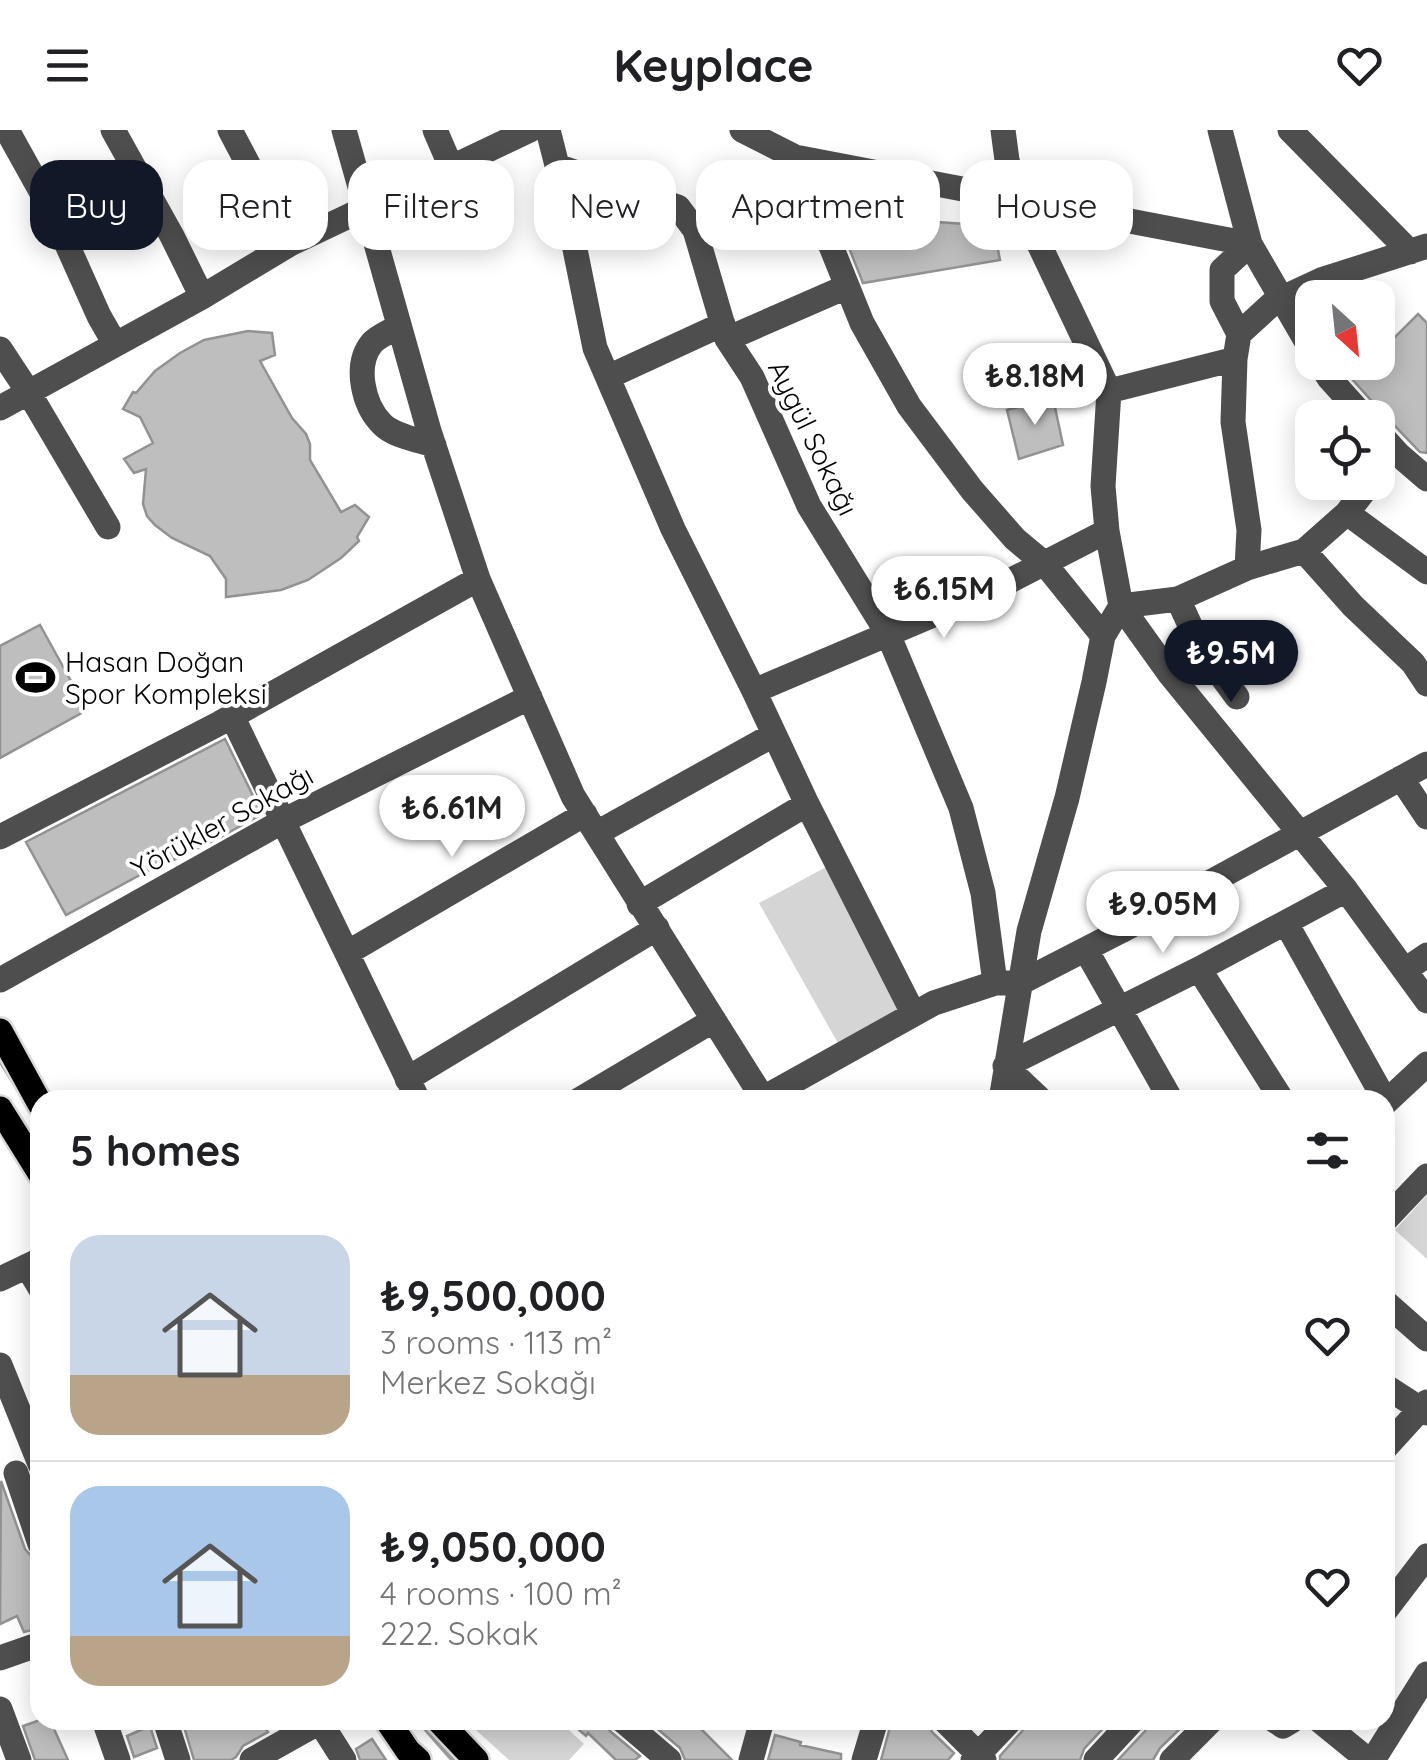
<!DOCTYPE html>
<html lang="en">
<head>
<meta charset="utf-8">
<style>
  :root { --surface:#fff; --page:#f6f6f6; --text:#202124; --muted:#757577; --line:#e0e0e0; --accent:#111827 }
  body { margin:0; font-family:Quicksand,sans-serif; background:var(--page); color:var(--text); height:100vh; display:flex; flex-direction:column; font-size:38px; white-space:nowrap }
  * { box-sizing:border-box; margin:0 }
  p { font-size:32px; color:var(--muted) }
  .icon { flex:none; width:55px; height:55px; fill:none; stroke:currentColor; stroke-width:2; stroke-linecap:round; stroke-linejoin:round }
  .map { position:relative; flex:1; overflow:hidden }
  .sheet { position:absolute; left:30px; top:960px; width:1365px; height:640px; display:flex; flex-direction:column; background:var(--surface); border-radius:30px; box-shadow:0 5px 25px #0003 }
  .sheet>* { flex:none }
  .guide { position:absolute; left:30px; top:30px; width:1368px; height:90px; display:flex; gap:20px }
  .needle { width:65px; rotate:153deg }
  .buttons { position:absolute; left:1295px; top:150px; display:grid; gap:20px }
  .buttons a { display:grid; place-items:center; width:100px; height:100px; border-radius:20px; background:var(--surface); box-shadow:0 5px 25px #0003; font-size:50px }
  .price { position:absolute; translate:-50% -85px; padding:0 22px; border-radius:35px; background:#fff; color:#222; font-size:32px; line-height:65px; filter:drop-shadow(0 2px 5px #0008) }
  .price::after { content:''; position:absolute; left:50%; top:60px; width:30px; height:22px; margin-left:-15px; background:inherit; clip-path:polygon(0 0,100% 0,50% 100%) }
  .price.current { background:var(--accent); color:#fff }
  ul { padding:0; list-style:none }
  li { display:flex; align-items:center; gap:30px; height:250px; padding:0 40px }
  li+li { border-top:2px solid var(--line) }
  li span { display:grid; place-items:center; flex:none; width:280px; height:200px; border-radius:30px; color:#555 }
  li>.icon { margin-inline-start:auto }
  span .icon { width:120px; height:120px; fill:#fffc; stroke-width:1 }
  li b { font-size:42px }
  h2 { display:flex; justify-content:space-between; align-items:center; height:120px; padding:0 40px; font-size:42px }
  .chip { padding:0 35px; border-radius:30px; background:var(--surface); box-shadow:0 5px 25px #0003; font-size:35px; line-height:90px }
  .chip.current { background:var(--accent); color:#fff }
  header { display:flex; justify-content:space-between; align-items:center; height:130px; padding:0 40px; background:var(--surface); font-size:45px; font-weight:700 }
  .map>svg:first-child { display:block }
  .green { fill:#d5d5d5 }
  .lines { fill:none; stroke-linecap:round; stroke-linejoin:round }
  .stream { stroke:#9c9c9c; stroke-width:5 }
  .building { fill:#bebebe; stroke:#929292; stroke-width:2.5 }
  .major-casing { stroke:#dbdbdb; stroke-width:30 }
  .minor { stroke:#4e4e4e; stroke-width:25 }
  .major { stroke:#000; stroke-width:25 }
  .labels { text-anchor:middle; stroke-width:8; stroke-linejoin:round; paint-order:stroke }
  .street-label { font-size:28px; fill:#000; stroke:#fff }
  .poi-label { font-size:28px; fill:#000; stroke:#fff; text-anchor:start }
</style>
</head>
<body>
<header><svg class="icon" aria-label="menu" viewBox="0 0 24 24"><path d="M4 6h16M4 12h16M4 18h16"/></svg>Keyplace<svg class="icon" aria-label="heart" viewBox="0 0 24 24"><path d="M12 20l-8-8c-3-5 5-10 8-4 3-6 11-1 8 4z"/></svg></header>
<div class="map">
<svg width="1427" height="1630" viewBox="0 0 1427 1630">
  <rect width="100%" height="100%" fill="#fff"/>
  <path class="green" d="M830 735 897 874V881L839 915 759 773Z
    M1427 1065V1129L1395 1100Z
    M465 1590H558L584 1614 569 1630H509Z"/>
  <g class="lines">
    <path class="stream" d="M0 930 18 959
      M31 981 40 996
      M418 1590 453 1630"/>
  </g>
  <path class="building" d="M834 73 906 85 907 90 966 94 998 120 1000 130 863 153 832 75Z
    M1418 184 1427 193V323L1420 322 1390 291 1381 286 1377 277 1352 249 1368 232H1378V224Z
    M248 201 272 203 275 225 260 231 292 288 306 304 310 314V330L341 382 355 375 369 387 357 407 359 411 341 428 308 450 281 460 226 467V449L210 426 172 408 155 395 147 386 143 374 146 339 134 343 124 329 153 313 140 287 123 279 133 262 136 263 155 241 180 223 204 210Z
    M1053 268 1063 315 1019 329 1007 280Z
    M40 495 87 580 0 628V516Z
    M225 609 262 684 219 708 165 734 164 732 66 785 26 712Z
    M1 1351 25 1419 32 1427 40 1448V1498L24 1502 17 1486 0 1494Z
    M40 1590H50L68 1630H35L23 1596Z
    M182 1590H260L268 1602 243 1616 236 1627 231 1630H194Z
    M567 1590H601L611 1602 640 1626 635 1630H616L588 1603 586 1606Z
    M647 1590H702L699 1597 732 1630H685L680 1618Z
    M892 1590H928L932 1602 954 1623 948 1630H881Z
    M1027 1590H1111L1084 1619 1080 1630H1000V1626L1023 1600Z
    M1149 1590H1189L1160 1618 1153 1630H1118L1145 1601Z
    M150 1596 157 1618 134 1627 127 1606Z
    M775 1605 801 1612 800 1615 841 1624V1630H768Z
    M372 1609 386 1630H360L356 1619Z"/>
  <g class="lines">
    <defs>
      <path id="major" d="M0 901 40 974
        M0 979 40 1043
        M387 1590 408 1621 418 1630
        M438 1590 476 1630"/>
    </defs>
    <use href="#major" class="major-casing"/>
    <path class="minor" d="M7 0 52 81 99 186 115 214
      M113 0 172 106 202 167
      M230 0 290 114
      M344 0 429 301 478 449 573 666 764 970
      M435 0 451 37
      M548 0 562 55 595 218 673 399 754 561 807 674 913 883
      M742 0 795 27 1250 114
      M1220 0 1250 114 1312 221
      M1290 0 1410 122
      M795 27 862 193 909 276 972 360 1015 409 1045 434 1103 506
      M557 36 678 77 695 100 727 209 752 247 809 376 888 504 961 678 983 763 995 853
      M399 196C392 201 378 206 372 213 354 235 363 275 382 294 393 306 418 310 434 315
      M1239 204 1222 171V140L1250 114
      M727 209 846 157
      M0 219 29 263 108 397
      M1319 232 1329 248 1365 288
      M608 247 723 194
      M1109 261 1235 229
      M0 278 202 167 290 114 530 0
      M1378 302 1398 324 1427 349
      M1371 352 1347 383 1304 421 1247 438 1178 469 1121 476 1169 543 1346 760 1427 871
      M1347 383 1427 442
      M1304 421 1353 476 1413 533 1427 554
      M1247 438 1249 400 1233 292 1235 229 1239 204 1274 172 1321 150 1427 116
      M1178 469 1200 517 1237 567
      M754 561 992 460 1107 401
      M232 586 418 970
      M1401 648 1427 687
      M597 703 773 605
      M0 707 220 593 478 449
      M639 774 807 674
      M1286 793 1386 972
      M1086 820 1171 970
      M347 823 585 684
      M1199 839 1282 970
      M1405 840 1427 825
      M0 850 283 691 530 567
      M407 949 657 798
      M579 970 714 890
      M760 970 934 873 995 853 1022 852 1121 801 1427 634
      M1001 970 1029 801 1067 668 1094 552 1103 506 1121 476 1107 401 1103 356 1109 261 1018 70 1007 30 1003 0
      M1041 970 1005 936 1199 839 1346 760
      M1385 973 1427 934
      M1385 1090 1427 1046
      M27 1136 40 1158
      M0 1149 40 1130
      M1385 1172 1427 1209
      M0 1235 40 1334
      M1385 1256 1427 1283
      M1385 1318 1427 1272
      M16 1343 40 1414
      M1385 1481 1427 1426
      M0 1528 40 1514
      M0 1579 19 1630
      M104 1590 118 1630
      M165 1590 178 1630
      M622 1590 669 1630
      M944 1590 984 1630
      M1274 1590 1283 1596 1293 1590
      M1319 1590 1368 1630
      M320 1592 344 1630
      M252 1630 323 1590
      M751 1630 762 1590
      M864 1630 876 1590
      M973 1630 1011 1590
      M1096 1630 1133 1590
      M1172 1630 1212 1590
      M1373 1630 1427 1544"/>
    <use href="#major" class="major"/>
  </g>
  <defs>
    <symbol id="stadium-bare" viewBox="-9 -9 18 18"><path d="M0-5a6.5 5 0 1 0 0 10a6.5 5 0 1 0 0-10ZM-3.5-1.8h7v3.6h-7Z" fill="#000" stroke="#fff" stroke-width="2.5" paint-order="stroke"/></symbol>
  </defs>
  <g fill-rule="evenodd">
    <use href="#stadium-bare" x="8" y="520" width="55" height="55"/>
  </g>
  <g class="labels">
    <g class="street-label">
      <text transform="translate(813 308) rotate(64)" y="10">Aygül Sokağı</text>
      <text transform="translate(222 692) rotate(-29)" y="10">Yörükler Sokağı</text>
    </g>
    <g class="poi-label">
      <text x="65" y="542">Hasan Doğan<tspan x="65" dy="32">Spor Kompleksi</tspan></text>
    </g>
  </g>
</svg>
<div class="buttons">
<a><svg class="needle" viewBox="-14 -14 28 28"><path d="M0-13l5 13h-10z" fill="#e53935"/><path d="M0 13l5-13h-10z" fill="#757577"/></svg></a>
<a><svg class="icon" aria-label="locate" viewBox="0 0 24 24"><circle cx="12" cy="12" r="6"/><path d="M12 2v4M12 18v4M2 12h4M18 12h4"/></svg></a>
</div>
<b class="price" style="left:1035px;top:298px">₺8.18M</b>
<b class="price" style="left:944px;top:511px">₺6.15M</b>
<b class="price current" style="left:1231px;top:575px">₺9.5M</b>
<b class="price" style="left:452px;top:730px">₺6.61M</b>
<b class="price" style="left:1163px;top:826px">₺9.05M</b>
<div class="guide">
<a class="chip current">Buy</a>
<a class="chip">Rent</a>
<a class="chip">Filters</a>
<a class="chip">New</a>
<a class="chip">Apartment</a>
<a class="chip">House</a>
</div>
<section class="sheet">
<h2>5 homes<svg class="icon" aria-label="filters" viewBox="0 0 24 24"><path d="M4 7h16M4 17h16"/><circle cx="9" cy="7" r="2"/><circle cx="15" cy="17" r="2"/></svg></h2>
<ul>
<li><span style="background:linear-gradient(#c9d6e8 70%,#b9a48a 0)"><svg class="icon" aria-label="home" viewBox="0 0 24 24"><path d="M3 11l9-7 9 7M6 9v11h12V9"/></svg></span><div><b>₺9,500,000</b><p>3 rooms · 113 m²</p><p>Merkez Sokağı</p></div><svg class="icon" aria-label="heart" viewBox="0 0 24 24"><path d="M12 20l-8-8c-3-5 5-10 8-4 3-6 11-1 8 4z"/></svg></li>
<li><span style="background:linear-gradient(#a9c7e8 75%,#b9a48a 0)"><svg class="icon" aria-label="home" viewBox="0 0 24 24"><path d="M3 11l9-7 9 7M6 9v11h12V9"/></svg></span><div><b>₺9,050,000</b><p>4 rooms · 100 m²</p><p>222. Sokak</p></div><svg class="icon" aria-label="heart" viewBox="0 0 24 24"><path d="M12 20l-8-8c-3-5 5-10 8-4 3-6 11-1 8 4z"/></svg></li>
</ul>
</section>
</div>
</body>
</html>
